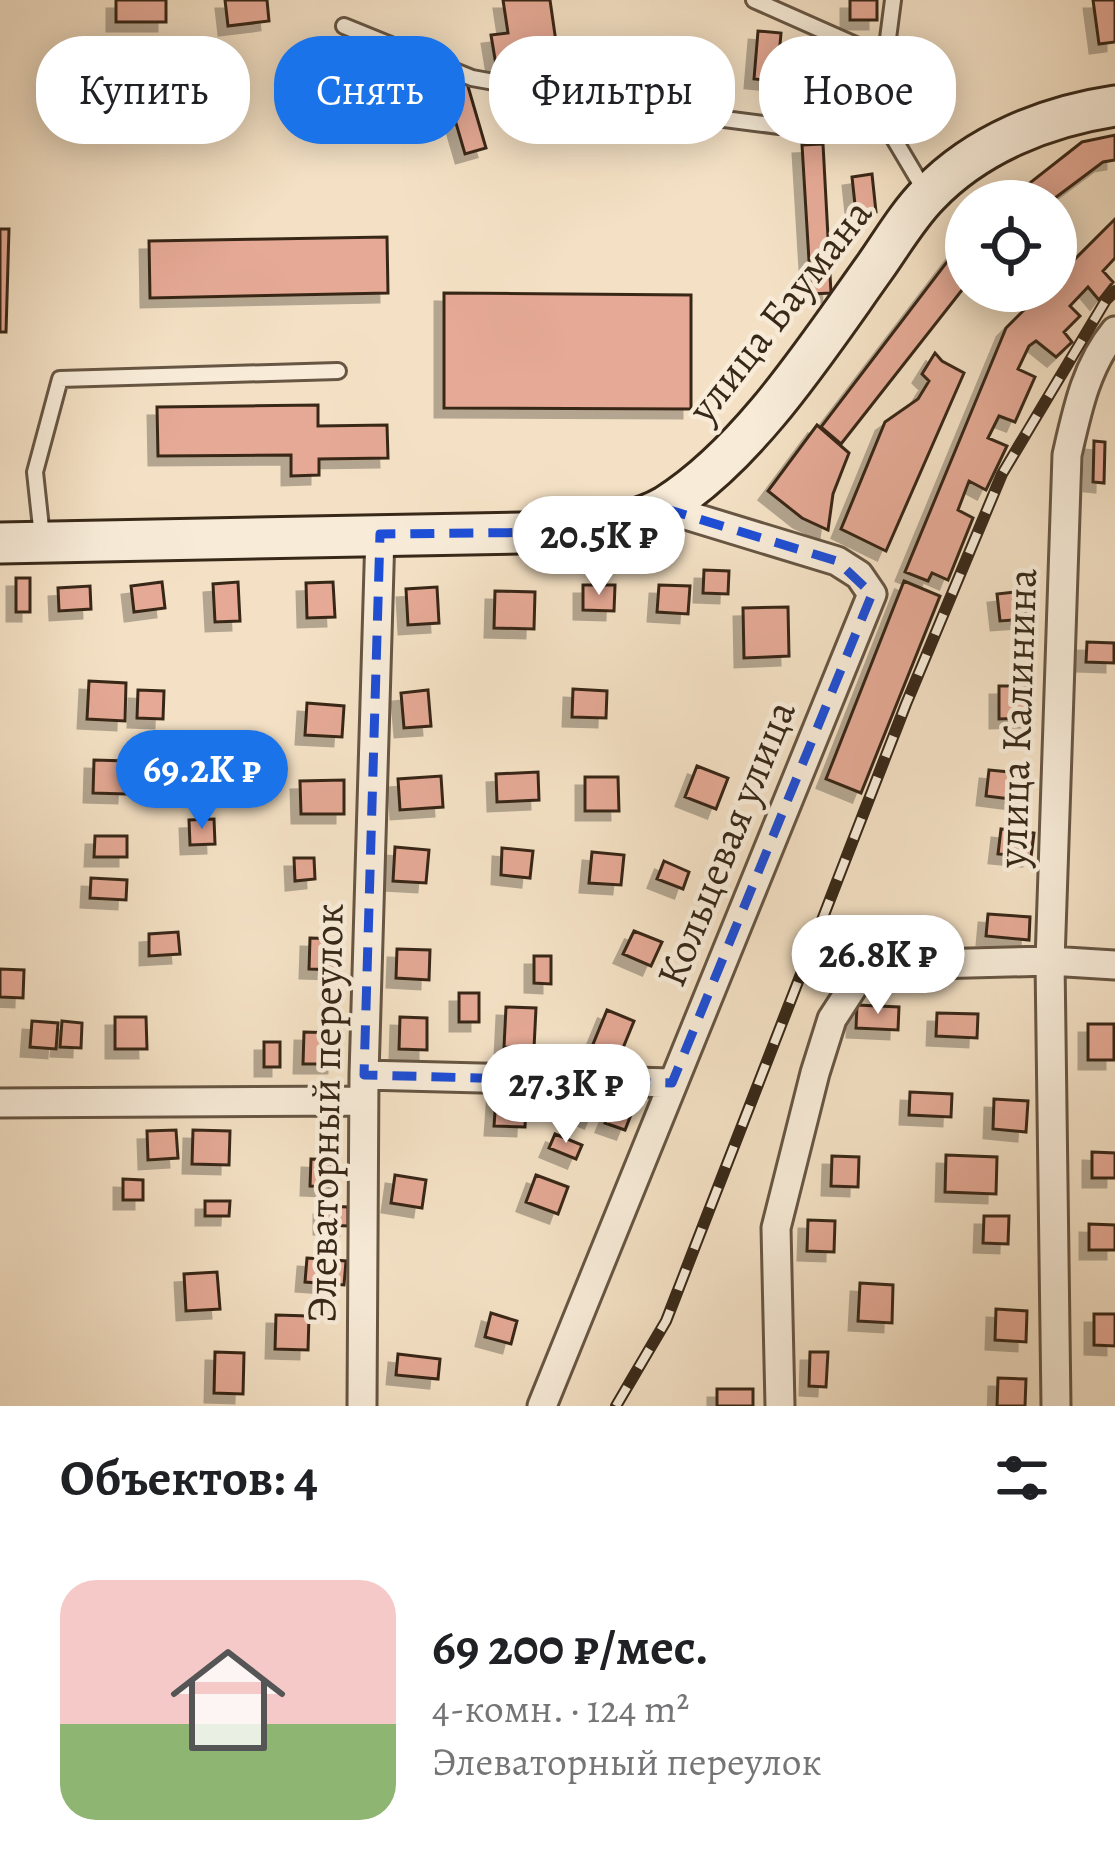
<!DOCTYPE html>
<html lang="ru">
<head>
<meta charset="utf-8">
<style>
  :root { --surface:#fff; --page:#f2f2f2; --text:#202124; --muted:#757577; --line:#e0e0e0; --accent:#1a73e8 }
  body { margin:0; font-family:Alegreya,serif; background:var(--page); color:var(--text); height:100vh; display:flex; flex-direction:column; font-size:45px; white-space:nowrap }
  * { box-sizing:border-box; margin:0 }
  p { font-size:39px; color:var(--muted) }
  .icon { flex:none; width:66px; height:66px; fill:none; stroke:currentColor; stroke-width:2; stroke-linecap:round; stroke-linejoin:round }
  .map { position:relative; height:1406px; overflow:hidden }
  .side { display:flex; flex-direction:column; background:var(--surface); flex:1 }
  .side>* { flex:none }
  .banner { position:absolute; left:36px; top:36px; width:1044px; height:108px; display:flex; gap:24px }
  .controls { position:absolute; left:945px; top:180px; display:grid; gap:24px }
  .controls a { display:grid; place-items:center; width:132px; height:132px; border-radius:50%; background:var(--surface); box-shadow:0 6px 30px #0003; font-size:60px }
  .price { position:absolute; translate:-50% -102px; padding:0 27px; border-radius:42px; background:#fff; color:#222; font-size:39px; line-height:78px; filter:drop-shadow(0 3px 6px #0008) }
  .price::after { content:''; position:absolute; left:50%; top:72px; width:36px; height:27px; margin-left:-18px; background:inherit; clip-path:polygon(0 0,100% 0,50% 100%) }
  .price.current { background:var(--accent); color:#fff }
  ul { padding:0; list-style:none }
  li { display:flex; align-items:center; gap:36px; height:300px; padding:0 60px }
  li+li { border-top:3px solid var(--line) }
  li span { display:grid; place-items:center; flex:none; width:336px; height:240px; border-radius:36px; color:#555 }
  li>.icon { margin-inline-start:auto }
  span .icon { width:144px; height:144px; fill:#fffc; stroke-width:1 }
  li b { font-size:51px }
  h2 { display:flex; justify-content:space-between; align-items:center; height:144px; padding:0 60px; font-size:51px }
  .tag { padding:0 42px; border-radius:48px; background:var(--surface); box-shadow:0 6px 30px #0003; font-size:42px; line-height:108px }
  .tag.current { background:var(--accent); color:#fff }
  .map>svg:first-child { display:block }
  .building { fill:#e5a995; stroke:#382818; stroke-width:3; filter:url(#shadow) }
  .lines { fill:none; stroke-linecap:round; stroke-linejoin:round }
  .lane-casing { stroke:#675643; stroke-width:20 }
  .street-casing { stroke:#675643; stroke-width:33 }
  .secondary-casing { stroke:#382818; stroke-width:45 }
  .lane { stroke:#f8ecd9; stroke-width:14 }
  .street { stroke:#f8ecd9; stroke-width:27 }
  .secondary { stroke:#f8ecd9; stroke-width:39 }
  .rail-casing { stroke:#382818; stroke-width:12 }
  .rail { stroke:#f8ecd9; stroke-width:8; stroke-dasharray:22; stroke-linecap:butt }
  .marked { fill:none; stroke:#1d4ed8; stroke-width:9; stroke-dasharray:24 15; stroke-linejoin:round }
  .labels { text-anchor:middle; stroke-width:9; stroke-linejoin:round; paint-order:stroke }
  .street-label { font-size:42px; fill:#382818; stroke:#f8ecd9 }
</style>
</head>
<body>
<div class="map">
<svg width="1115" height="1406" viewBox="0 0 1115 1406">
  <defs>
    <filter id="shadow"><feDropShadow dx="-9" dy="9" stdDeviation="0" flood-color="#0004"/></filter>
  </defs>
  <rect width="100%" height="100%" fill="#f4e1c5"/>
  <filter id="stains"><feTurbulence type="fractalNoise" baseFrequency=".00167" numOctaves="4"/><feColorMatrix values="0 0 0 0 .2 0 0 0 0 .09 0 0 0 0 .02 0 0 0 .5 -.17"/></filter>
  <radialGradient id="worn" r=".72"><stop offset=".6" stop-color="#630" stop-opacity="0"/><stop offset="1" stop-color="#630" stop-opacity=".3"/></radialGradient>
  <path class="building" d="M116 0H166V22H116Z
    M225 0H267L269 21 228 26Z
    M503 0H550L558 56 496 65 491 35 508 33Z
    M850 0H877V20H850Z
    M1093 0H1115V42L1099 44Z
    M758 31 781 33 777 81 754 79Z
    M319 59H342L341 108 318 107Z
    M346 61H368V117H345Z
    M802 66 827 68 824 102 800 101Z
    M839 81H862V100L839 99Z
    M467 83 486 148 465 154 446 89Z
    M1115 135V160L1103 162 1051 201H1007L1082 142Z
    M823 144 831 293 811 294 802 145Z
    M872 174 876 212 856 214 852 177Z
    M1115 219V258L1103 271 1113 282 1099 300 1088 287 1070 306 1080 316 1064 332 1072 342 1056 357 1036 341 1029 346 1018 369 1035 377 1015 422 999 416 988 438 1007 446 986 490 969 481 958 510 973 518 948 580 932 573 928 581 905 572 1006 328 1043 291H1056V278Z
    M0 229H9L6 332H0Z
    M387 237 388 293 150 298 149 241Z
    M966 237V285L841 444 821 427Z
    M444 293 691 295V409L444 408Z
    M935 353 942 361 964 373 886 551 841 529 885 422 918 399 929 381 922 374Z
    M318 405V426L387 425 388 458 319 459V475L291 476V455L158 456 157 407Z
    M817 425 849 453 833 494 828 530 802 518 768 491Z
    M1094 441 1105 442 1104 483 1093 482Z
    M704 570 729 571 728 594 703 593Z
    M16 578H30V612H16Z
    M904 581 940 596 861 793 826 779Z
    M162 582 165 608 134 612 131 586Z
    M238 582 240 621 215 622 213 584Z
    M333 582 335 617 307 618 306 583Z
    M583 585H615L614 611 583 610Z
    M659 585 690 586 688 614 657 612Z
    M90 586 91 609 59 611 58 588Z
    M437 587 439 623 408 625 406 589Z
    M495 591 535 592 534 629 494 628Z
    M1024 591 1026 619 1000 621 997 594Z
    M788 607 789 656 744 658 743 608Z
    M1087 642 1114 643V663L1086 662Z
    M89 681 126 683 125 721 87 719Z
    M999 686H1031V718L999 719Z
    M573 689 607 691 606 718 572 717Z
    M138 690 164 691 163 719 137 718Z
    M428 690 431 726 404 728 401 693Z
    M307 703 344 706 342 737 305 735Z
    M187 751 224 753 221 782 185 779Z
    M94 760 127 761 126 794 93 793Z
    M697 766 728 778 716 809 685 797Z
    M989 770 1030 774 1027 801 986 796Z
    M538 772 539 800 497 802 496 774Z
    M441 776 443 807 400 810 398 779Z
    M585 777H618L619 811H585Z
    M344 780V814H301L300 781Z
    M214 819 215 844 190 845 189 820Z
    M1001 829 1034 833 1031 857 998 854Z
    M95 836H127V857H94Z
    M395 847 429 850 426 883 393 881Z
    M502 848 533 851 530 878 501 875Z
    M592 852 624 855 621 885 589 883Z
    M294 858H314L315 879 295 881Z
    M664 861 689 872 683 889 657 879Z
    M91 878 127 880 126 900 90 898Z
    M988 914 1030 917 1029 940 986 936Z
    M634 931 662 942 651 966 623 954Z
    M178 932 180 954 149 956V934Z
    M310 938 339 939V970L309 969Z
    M397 949 430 950 429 980 396 978Z
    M534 956H551V984L534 983Z
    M0 969 24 970 23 998 0 997Z
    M459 993H479V1022H459Z
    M857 1005 899 1007 898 1030 856 1028Z
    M506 1007 536 1008 534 1048 504 1047Z
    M607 1010 634 1021 616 1065 589 1054Z
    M937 1013 978 1014 977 1038 936 1036Z
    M115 1017H146L147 1049H115Z
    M400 1017 427 1018V1050L399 1049Z
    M32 1021 58 1023 56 1049 30 1047Z
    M62 1021 82 1023 81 1048 60 1047Z
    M1088 1024H1114V1060H1088Z
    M304 1032 336 1033V1064H303Z
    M264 1042H280V1067H264Z
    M576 1081 604 1093 593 1119 565 1107Z
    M497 1084 527 1086 525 1127 494 1126Z
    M910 1092 952 1094 951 1117 909 1115Z
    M615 1099 634 1107 625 1130 605 1123Z
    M994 1099 1028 1101 1026 1132 993 1129Z
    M176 1130 178 1158 148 1160 147 1131Z
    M193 1130 230 1131 229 1165 192 1164Z
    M555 1134 582 1145 576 1159 549 1148Z
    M1092 1152 1115 1153V1178H1092Z
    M946 1155 997 1157 996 1194 945 1192Z
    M832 1156 859 1157 858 1187 831 1186Z
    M311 1159 332 1160 331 1187 310 1186Z
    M395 1175 426 1180 422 1208 391 1203Z
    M536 1175 568 1187 558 1214 526 1202Z
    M123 1179 143 1180V1200H123Z
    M205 1201H230L229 1216H205Z
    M323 1206 348 1207V1226L323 1225Z
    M984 1216H1009L1008 1244 983 1243Z
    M808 1220 835 1221 834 1252 807 1251Z
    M1089 1224 1115 1225V1250H1089Z
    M307 1258 346 1261 344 1285 305 1282Z
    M217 1272 220 1309 186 1311 184 1274Z
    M860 1283 893 1285 892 1323 858 1321Z
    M996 1309 1027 1311 1026 1342 995 1340Z
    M491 1313 517 1321 511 1344 485 1337Z
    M1094 1314H1115V1346L1094 1345Z
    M276 1315 309 1316 308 1350 275 1349Z
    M215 1352 244 1353 243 1394 214 1393Z
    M810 1352H828L826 1387 809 1386Z
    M398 1354 440 1359 438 1379 396 1375Z
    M998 1378 1026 1379 1025 1406H997Z
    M717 1389H753V1406H717Z"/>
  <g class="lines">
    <defs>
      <path id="lane" d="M754 0 887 59
        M893 0 880 100 884 122 925 191
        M344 26 472 78 639 108 779 126 884 122
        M42 537 35 472 60 379 338 371"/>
      <path id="street" d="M364 1075 672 1083
        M0 1103 363 1101
        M362 1406 364 1075 380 534
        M542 1406 872 594 859 575 837 561 663 508
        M780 1406 776 1228 815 1073 832 1019 856 982 894 965 1050 961 1115 965
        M1056 1406 1050 961 1067 455C1077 411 1086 366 1115 331"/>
      <path id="secondary" d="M0 543 570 532C602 527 637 523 666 506 750 453 817 348 875 267 892 243 908 215 929 194 977 144 1047 116 1115 106"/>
    </defs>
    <use href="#lane" class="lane-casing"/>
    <use href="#street" class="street-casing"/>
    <use href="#secondary" class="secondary-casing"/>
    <use href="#lane" class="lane"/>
    <use href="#street" class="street"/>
    <use href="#secondary" class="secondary"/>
    <defs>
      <path id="rail" d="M616 1406 666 1321 906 704 1002 474 1106 300 1115 291"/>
    </defs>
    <use href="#rail" class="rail-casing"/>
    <use href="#rail" class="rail"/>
  </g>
  <path class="marked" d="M663 508 837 561 872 594 672 1083 364 1075 380 534 570 532Z"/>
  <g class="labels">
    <g class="street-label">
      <text transform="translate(779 310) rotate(-52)" y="15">улица Баумана</text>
      <text transform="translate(1016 718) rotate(-88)" y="15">улица Калинина</text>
      <text transform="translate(725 843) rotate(-68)" y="15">Кольцевая улица</text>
      <text transform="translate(324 1113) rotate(-89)" y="15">Элеваторный переулок</text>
    </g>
  </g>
  <rect width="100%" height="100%" filter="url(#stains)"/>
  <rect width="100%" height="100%" fill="url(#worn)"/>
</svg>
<div class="controls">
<a><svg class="icon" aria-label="locate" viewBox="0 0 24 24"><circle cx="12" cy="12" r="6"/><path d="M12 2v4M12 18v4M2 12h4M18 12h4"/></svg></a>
</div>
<b class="price" style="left:599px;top:598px">20.5K ₽</b>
<b class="price current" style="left:202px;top:832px">69.2K ₽</b>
<b class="price" style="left:878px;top:1017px">26.8K ₽</b>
<b class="price" style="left:566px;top:1146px">27.3K ₽</b>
<div class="banner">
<a class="tag">Купить</a>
<a class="tag current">Снять</a>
<a class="tag">Фильтры</a>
<a class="tag">Новое</a>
</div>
</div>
<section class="side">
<h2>Объектов: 4<svg class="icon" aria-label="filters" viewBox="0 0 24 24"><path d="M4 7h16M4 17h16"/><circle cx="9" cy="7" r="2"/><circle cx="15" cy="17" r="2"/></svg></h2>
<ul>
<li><span style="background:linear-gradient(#f6c9c9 60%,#8fb573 0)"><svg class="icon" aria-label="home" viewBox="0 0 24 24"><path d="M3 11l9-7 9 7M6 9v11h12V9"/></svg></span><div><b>69 200 ₽/мес.</b><p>4-комн. · 124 m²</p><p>Элеваторный переулок</p></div></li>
</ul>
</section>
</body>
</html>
